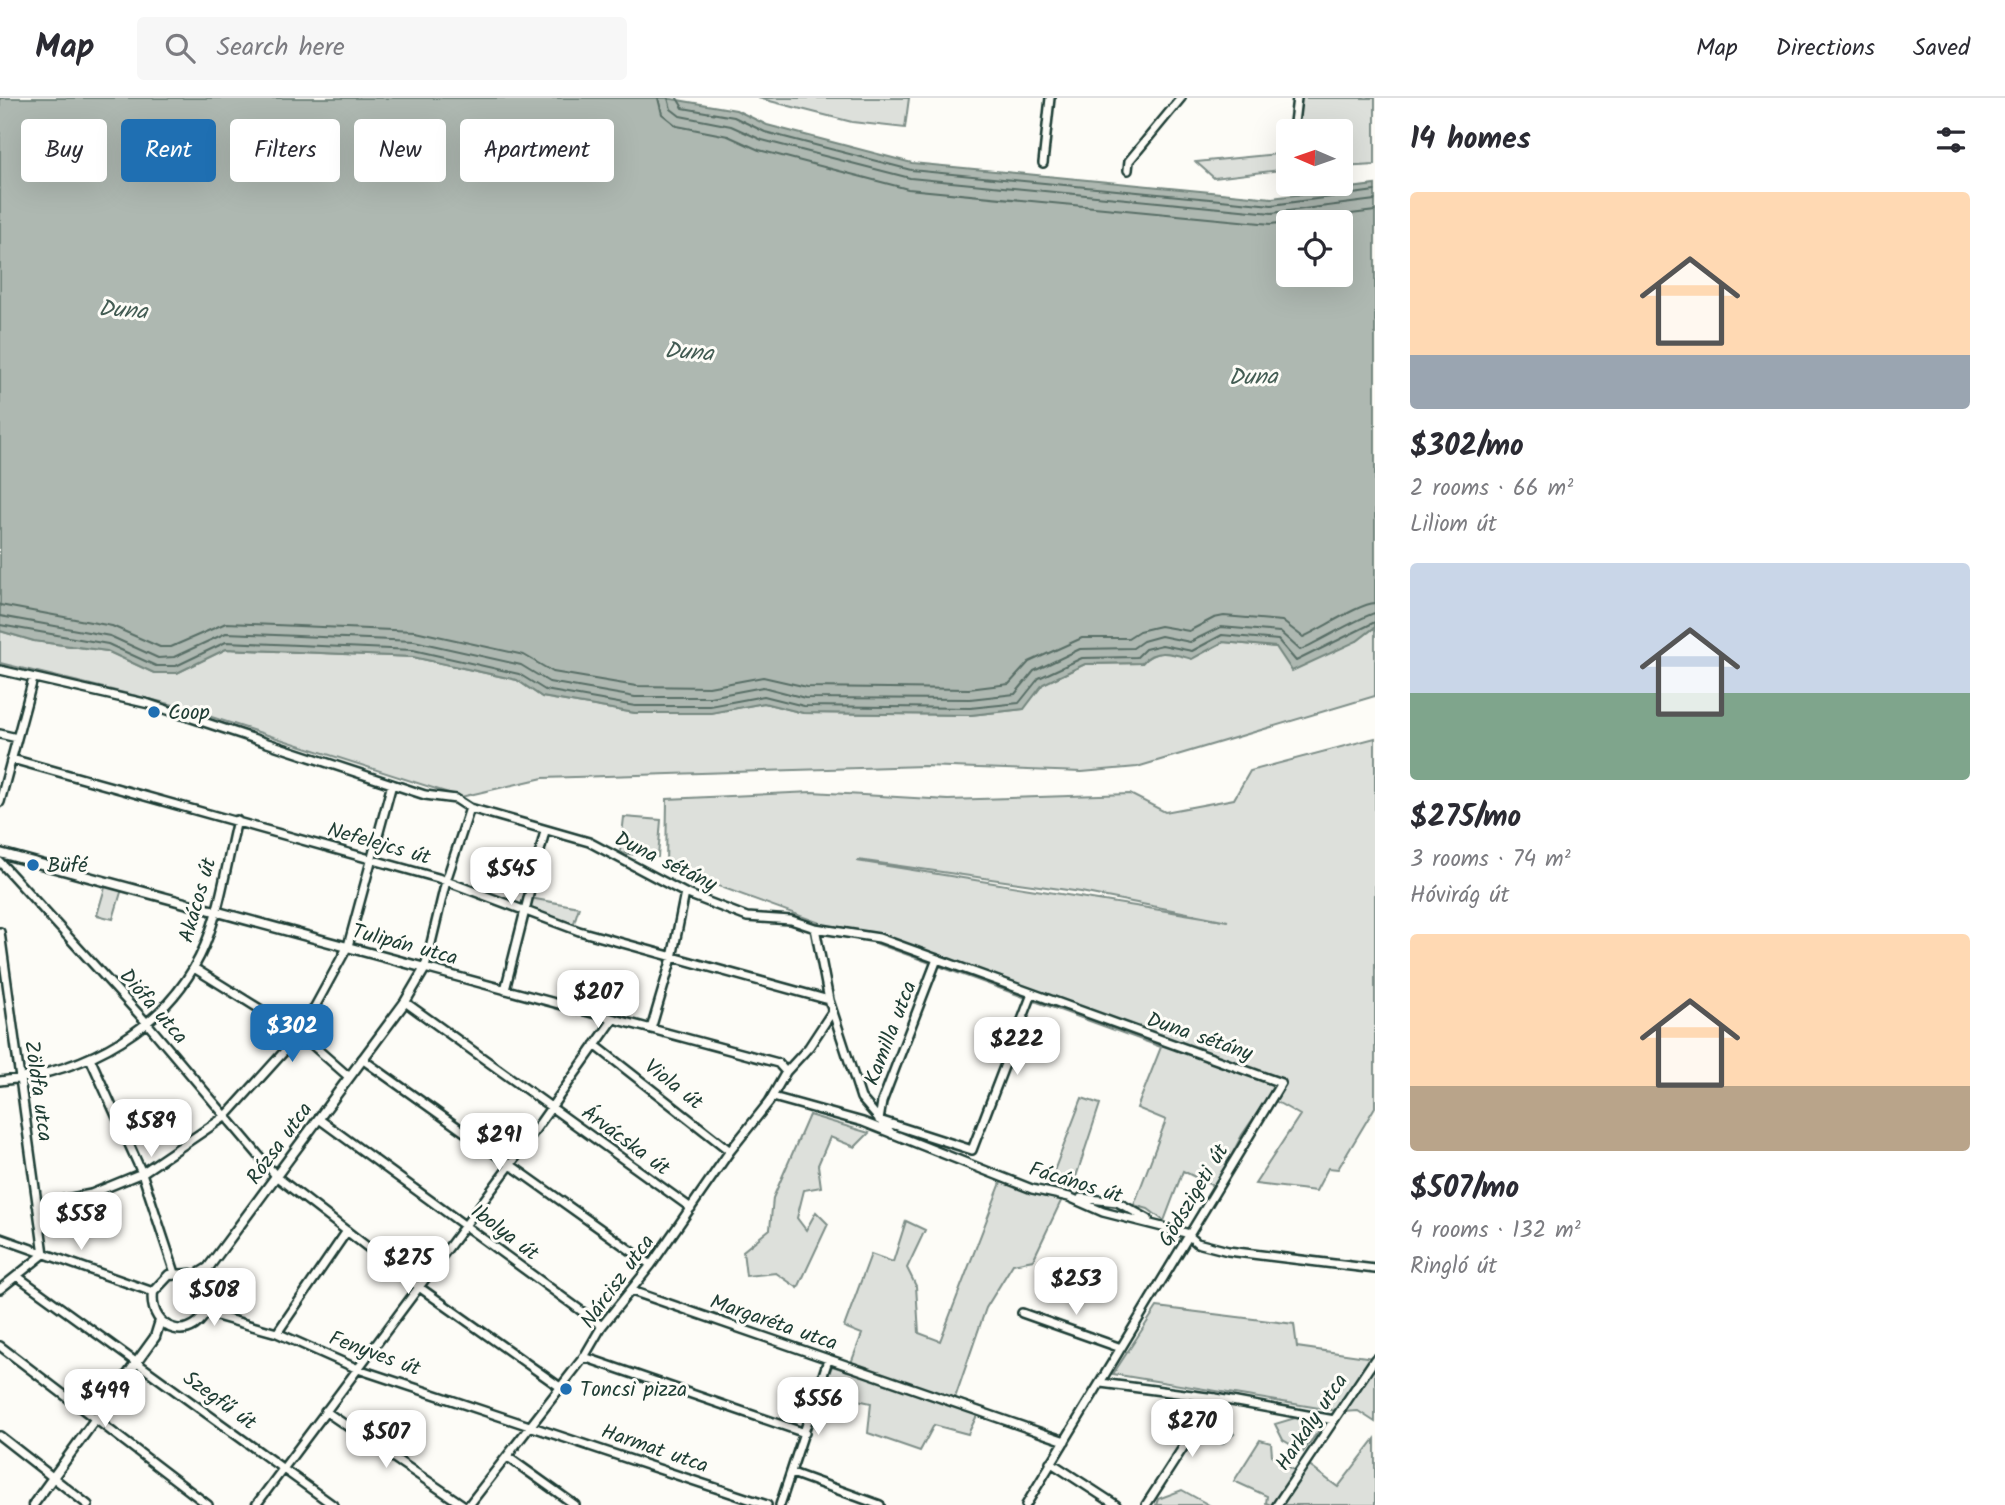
<!DOCTYPE html>
<html lang="en">
<head>
<meta charset="utf-8">
<style>
  :root { --surface:#fff; --page:#f7f7f7; --text:#2b2b33; --muted:#7c7c81; --line:#e1e1e2; --accent:#1f6fb2 }
  body { margin:0; font-family:Kalam,sans-serif; background:var(--page); color:var(--text); height:100vh; display:flex; flex-direction:column; font-size:26px; white-space:nowrap }
  * { box-sizing:border-box; margin:0 }
  p { font-size:23px; color:var(--muted) }
  .icon { flex:none; width:38px; height:38px; fill:none; stroke:currentColor; stroke-width:2; stroke-linecap:round; stroke-linejoin:round }
  .map { position:relative; flex:1; overflow:hidden }
  .side { display:flex; flex-direction:column; background:var(--surface); width:630px }
  .side>* { flex:none }
  .guide { position:absolute; left:21px; top:21px; width:665px; height:63px; display:flex; gap:14px }
  .needle { width:46px; rotate:272deg }
  .controls { position:absolute; left:1276px; top:21px; display:grid; gap:14px }
  .controls a { display:grid; place-items:center; width:77px; height:77px; border-radius:7px; background:var(--surface); box-shadow:0 7px 28px #0002; font-size:35px }
  .price { position:absolute; translate:-50% -60px; padding:0 16px; border-radius:14px; background:#fff; color:#222; font-size:23px; line-height:46px; filter:drop-shadow(0 2px 4px #0008) }
  .price::after { content:''; position:absolute; left:50%; top:42px; width:21px; height:16px; margin-left:-10px; background:inherit; clip-path:polygon(0 0,100% 0,50% 100%) }
  .price.current { background:var(--accent); color:#fff }
  ul { padding:0; list-style:none }
  li { display:grid; align-content:center; gap:14px; height:371px; padding:0 35px }
  li span { display:grid; place-items:center; height:217px; border-radius:7px; color:#555 }
  li>.icon { margin-inline-start:auto }
  span .icon { width:126px; height:126px; fill:#fffc; stroke-width:1 }
  li b { font-size:30px }
  h2 { display:flex; justify-content:space-between; align-items:center; height:84px; padding:0 35px; font-size:30px }
  .chip { padding:0 24px; border-radius:7px; background:var(--surface); box-shadow:0 7px 28px #0002; font-size:24px; line-height:63px }
  .chip.current { background:var(--accent); color:#fff }
  header { display:flex; align-items:center; gap:42px; box-sizing:border-box; height:98px; padding:0 35px; background:var(--surface); border-bottom:2px solid var(--line) }
  header strong { font-size:33px }
  nav { display:flex; gap:38px; margin-inline-start:auto; font-size:24px }
  .search { width:490px; height:63px; background:var(--page); display:flex; align-items:center; gap:18px; box-sizing:border-box; padding:0 24px; border-radius:7px; color:var(--muted); font-size:26px }
  main { display:flex; flex:1; min-height:0 }
  .map>svg:first-child { display:block }
  .green { fill:#dde0db; stroke:#7e8e88; stroke-width:2; fill-rule:evenodd }
  .water { fill:#aeb8b1; stroke:#75877f; stroke-width:2; fill-rule:evenodd }
  .lines { fill:none; stroke-linecap:round; stroke-linejoin:round }
  .shore { stroke:#586e66; stroke-width:2 }
  .minor-casing { stroke:#1f3d34; stroke-width:12 }
  .tertiary-casing { stroke:#1f3d34; stroke-width:13 }
  .minor { stroke:#fdfcf7; stroke-width:7 }
  .tertiary { stroke:#fdfcf7; stroke-width:8 }
  .poi-dot { fill:#1f6fb2; stroke:#fdfcf7; stroke-width:2.5 }
  .labels { text-anchor:middle; stroke-width:6; stroke-linejoin:round; paint-order:stroke }
  .poi-label { font-size:21px; fill:#1f3d34; stroke:#fdfcf7; text-anchor:start }
  .street-label { font-size:21px; fill:#1f3d34; stroke:#fdfcf7 }
  .water-label { font-size:23px; font-style:italic; fill:#435c53; stroke:#fdfcf7 }
</style>
</head>
<body>
<header>
<strong>Map</strong>
<div class="search"><svg class="icon" aria-label="search" viewBox="0 0 24 24"><circle cx="10" cy="10" r="6"/><path d="M15 15l6 6"/></svg>Search here</div>
<nav><a>Map</a><a>Directions</a><a>Saved</a></nav>
</header>
<main>
<div class="map">
<svg width="1375" height="1407" viewBox="0 0 1375 1407">
  <rect width="100%" height="100%" fill="#fdfcf7"/>
  <filter id="ink" filterUnits="userSpaceOnUse"><feTurbulence type="fractalNoise" baseFrequency=".0143" numOctaves="2"/><feDisplacementMap in="SourceGraphic" scale="14" xChannelSelector="R" yChannelSelector="G"/><feConvolveMatrix kernelMatrix="1 2 1 2 8 2 1 2 1" color-interpolation-filters="sRGB"/></filter>
  <g filter="url(#ink)">
    <path class="green" d="M758 0H909L905 30 852 24Z
      M1301 0H1375V67L1341 69 1340 33H1298Z
      M1288 55V71L1214 80 1196 64Z
      M1375 529V598L1137 669 1082 674 924 668 543 680 461 699 174 607 0 565V533L34 543 107 553 154 575H177L226 551 413 559 517 582 542 599 635 615H711L764 605 803 615 971 617 1023 611 1043 586 1085 566 1142 565C1156 549 1174 556 1192 560L1223 544 1276 549 1357 543Z
      M1375 640V1009L1338 1071 1328 1070 1316 1093 1255 1086 1300 1017 1268 999 1242 1037 1215 1089 1183 1073 1164 1123 1148 1111 1134 1107 1166 1022 1137 1010 1161 949 666 769 667 701 812 694 948 702 1130 696 1165 714 1234 701 1250 673ZM858 762 1081 794 1228 823 857 763Z
      M624 719 661 722 658 759 620 755Z
      M106 786 122 791 113 821 97 817Z
      M530 800 579 809 573 828 527 810Z
      M1082 1000 1100 1006 1072 1091 1062 1101 1033 1162 1013 1166 986 1210 955 1300 981 1309 968 1336 934 1327 920 1353 868 1335 871 1305 822 1294 832 1268 848 1273 862 1236 844 1229 871 1156 893 1164 906 1123 925 1132 907 1170 916 1188 919 1235 940 1243 1002 1082 1044 1099Z
      M809 1017 869 1035 855 1049 830 1039 818 1067 821 1089 804 1092 797 1120 806 1132 816 1114 828 1126 798 1190 776 1175 746 1178 743 1153 770 1131 773 1100Z
      M1157 1209 1294 1226 1297 1249 1373 1260 1375 1257V1324L1358 1313 1343 1314 1113 1276Z
      M1212 1315 1234 1336 1222 1346 1201 1333Z
      M1295 1320 1324 1326 1303 1354 1283 1342 1275 1326Z
      M1375 1341V1407H1282L1308 1367 1338 1389Z
      M1260 1342 1271 1345 1272 1357 1295 1373 1271 1407 1266 1405 1267 1398 1234 1383Z
      M1182 1392 1209 1407H1156L1158 1401Z"/>
    <path class="water" d="M0 0H666L736 12 767 27 912 65 1272 100 1375 87V529L1357 543 1292 573 1276 549 1223 544 1192 561C1174 556 1155 549 1142 565L1085 566 1043 586 1024 611 971 617 803 615 764 605 711 615H635L542 599 517 582 413 559 226 551 177 575H154L107 553 34 543 0 533ZM1288 124H1340V177H1288Z"/>
    <g class="lines">
      <path class="shore" d="M658 0 662 16 677 28 728 38 759 52 908 91 1271 126 1375 113
        M668 0 671 11 680 18 731 28 762 42 910 80 1272 115 1375 102
        M677 0 683 10 734 19 765 34 911 72 1272 107 1375 93
        M0 507 112 528 160 549H171L226 525 415 533 524 557 553 574 636 588 709 589 763 579 807 589 969 591 1009 586 1029 564 1082 540H1128L1139 533 1160 528 1189 533 1214 520 1224 518 1282 523 1303 539C1321 531 1361 505 1375 505
        M0 518 110 538 158 560 174 559 226 535 414 543 521 567 549 584 635 599H710L763 589 805 600 970 601 1015 596 1034 573 1080 551 1133 550 1143 543 1161 538 1190 544 1221 529 1280 534 1300 552C1314 546 1366 516 1375 515
        M0 527 108 546 156 568H176L226 544 413 552 519 576 545 592 635 608H710L764 598 804 608 970 610 1019 605 1039 580 1082 560 1137 559 1145 551 1162 547 1192 553 1222 537 1278 542 1296 563 1375 524"/>
      <defs>
        <path id="minor" d="M1293 33 1297 0
          M1043 65 1050 0
          M1128 72 1129 63 1181 0
          M0 572 149 606 425 697 456 701 470 710 589 744 685 795 747 819 791 822 815 830 879 840 1281 985 1026 1407
          M0 636 17 640
          M12 661 438 780 579 833 829 902 861 1000 892 1036
          M0 704 33 581
          M0 764 146 924 277 1079 419 1189 560 1289
          M815 830 829 902
          M0 834 44 1156 0 1191
          M194 870 300 936 349 979
          M505 892 545 733
          M405 904 691 1110
          M651 931 672 860 685 795
          M595 947 730 1053
          M90 960 142 1075 175 1175
          M362 961 651 1167
          M786 974 809 949 832 914
          M0 983C86 974 170 930 205 847 221 808 227 763 237 722
          M773 999 863 1024 1032 1091 1069 1099 1103 1114 1186 1135 1197 1145 1228 1153 1375 1171
          M319 1021 602 1228
          M879 1022 972 1052 1032 896
          M879 1022 882 1004 937 861
          M1081 1100 1117 1104 1148 1121
          M37 1107 91 1096 142 1075 226 1018 300 936 348 848 392 686
          M0 1140 153 1194
          M17 1178 333 1407
          M632 1193 1065 1343
          M206 1215 277 1235 358 1271 767 1407
          M1022 1215 1121 1250
          M277 1235 347 1133
          M0 1248 208 1407
          M584 1259 805 1335
          M1101 1285 1215 1300 1334 1322
          M325 1313 463 1407
          M0 1338 88 1407
          M508 1359 575 1407
          M1050 1364 1116 1407
          M792 1375 880 1407
          M256 1407 511 1066 613 922
          M469 1407 584 1259 602 1228 651 1167 730 1053 769 1004 786 974 778 965 425 870 446 783 470 710
          M780 1407 828 1262
          M1146 1407 1215 1300
          M1277 1407 1375 1261"/>
        <path id="tertiary" d="M0 755 425 870 405 904 208 1170 195 1178
          M206 1189 191 1176 169 1177 153 1194C148 1235 197 1247 209 1206L206 1189 208 1170
          M33 1407 155 1239 160 1223"/>
      </defs>
      <use href="#minor" class="minor-casing"/>
      <use href="#tertiary" class="tertiary-casing"/>
      <use href="#minor" class="minor"/>
      <use href="#tertiary" class="tertiary"/>
    </g>
  </g>
  <g class="poi-dot">
    <circle cx="154" cy="614" r="7"/>
    <circle cx="33" cy="767" r="7"/>
    <circle cx="566" cy="1291" r="7"/>
  </g>
  <g class="labels">
    <g class="poi-label">
      <text x="168" y="621">Coop</text>
      <text x="47" y="774">Büfé</text>
      <text x="580" y="1298">Toncsi pizza</text>
    </g>
    <g class="street-label">
      <text transform="translate(379 745) rotate(16)" y="7">Nefelejcs út</text>
      <text transform="translate(666 763) rotate(26)" y="7">Duna sétány</text>
      <text transform="translate(197 802) rotate(-74)" y="7">Akácos út</text>
      <text transform="translate(405 846) rotate(15)" y="7">Tulipán utca</text>
      <text transform="translate(154 908) rotate(49)" y="7">Diófa utca</text>
      <text transform="translate(890 935) rotate(-69)" y="7">Kamilla utca</text>
      <text transform="translate(1200 938) rotate(19)" y="7">Duna sétány</text>
      <text transform="translate(674 986) rotate(38)" y="7">Viola út</text>
      <text transform="translate(39 993) rotate(82)" y="7">Zöldfa utca</text>
      <text transform="translate(626 1042) rotate(36)" y="7">Árvácska út</text>
      <text transform="translate(279 1045) rotate(-54)" y="7">Rózsa utca</text>
      <text transform="translate(1076 1084) rotate(17)" y="7">Fácános út</text>
      <text transform="translate(1193 1097) rotate(-59)" y="7">Gödszigeti út</text>
      <text transform="translate(505 1134) rotate(37)" y="7">Ibolya út</text>
      <text transform="translate(617 1183) rotate(-54)" y="7">Nárcisz utca</text>
      <text transform="translate(774 1224) rotate(19)" y="7">Margaréta utca</text>
      <text transform="translate(375 1255) rotate(20)" y="7">Fenyves út</text>
      <text transform="translate(220 1302) rotate(36)" y="7">Szegfű út</text>
      <text transform="translate(1311 1324) rotate(-56)" y="7">Harkály utca</text>
      <text transform="translate(655 1350) rotate(19)" y="7">Harmat utca</text>
    </g>
    <g class="water-label">
      <text transform="translate(123 211) rotate(4)" y="8">Duna</text>
      <text transform="translate(689 253) rotate(4)" y="8">Duna</text>
      <text transform="translate(1253 278) rotate(-1)" y="8">Duna</text>
    </g>
  </g>
</svg>
<div class="controls">
<a><svg class="needle" viewBox="-14 -14 28 28"><path d="M0-13l5 13h-10z" fill="#e53935"/><path d="M0 13l5-13h-10z" fill="#7c7c81"/></svg></a>
<a><svg class="icon" aria-label="locate" viewBox="0 0 24 24"><circle cx="12" cy="12" r="6"/><path d="M12 2v4M12 18v4M2 12h4M18 12h4"/></svg></a>
</div>
<b class="price" style="left:511px;top:809px">$545</b>
<b class="price" style="left:598px;top:932px">$207</b>
<b class="price current" style="left:292px;top:966px">$302</b>
<b class="price" style="left:1017px;top:979px">$222</b>
<b class="price" style="left:151px;top:1061px">$589</b>
<b class="price" style="left:499px;top:1075px">$291</b>
<b class="price" style="left:81px;top:1154px">$558</b>
<b class="price" style="left:408px;top:1198px">$275</b>
<b class="price" style="left:1076px;top:1219px">$253</b>
<b class="price" style="left:214px;top:1230px">$508</b>
<b class="price" style="left:105px;top:1331px">$499</b>
<b class="price" style="left:818px;top:1339px">$556</b>
<b class="price" style="left:1192px;top:1361px">$270</b>
<b class="price" style="left:386px;top:1372px">$507</b>
<div class="guide">
<a class="chip">Buy</a>
<a class="chip current">Rent</a>
<a class="chip">Filters</a>
<a class="chip">New</a>
<a class="chip">Apartment</a>
</div>
</div>
<section class="side">
<h2>14 homes<svg class="icon" aria-label="filters" viewBox="0 0 24 24"><path d="M4 7h16M4 17h16"/><circle cx="9" cy="7" r="2"/><circle cx="15" cy="17" r="2"/></svg></h2>
<ul>
<li><span style="background:linear-gradient(#ffd9b3 75%,#9aa5b1 0)"><svg class="icon" aria-label="home" viewBox="0 0 24 24"><path d="M3 11l9-7 9 7M6 9v11h12V9"/></svg></span><div><b>$302/mo</b><p>2 rooms · 66 m²</p><p>Liliom út</p></div></li>
<li><span style="background:linear-gradient(#c9d6e8 60%,#7fa58c 0)"><svg class="icon" aria-label="home" viewBox="0 0 24 24"><path d="M3 11l9-7 9 7M6 9v11h12V9"/></svg></span><div><b>$275/mo</b><p>3 rooms · 74 m²</p><p>Hóvirág út</p></div></li>
<li><span style="background:linear-gradient(#ffd9b3 70%,#b9a48a 0)"><svg class="icon" aria-label="home" viewBox="0 0 24 24"><path d="M3 11l9-7 9 7M6 9v11h12V9"/></svg></span><div><b>$507/mo</b><p>4 rooms · 132 m²</p><p>Ringló út</p></div></li>
</ul>
</section>
</main>
</body>
</html>
